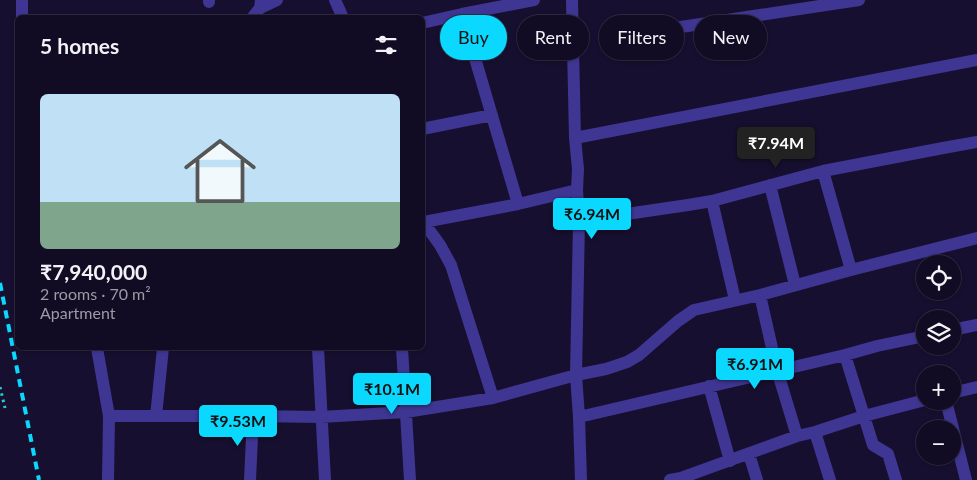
<!DOCTYPE html>
<html lang="en">
<head>
<meta charset="utf-8">
<style>
  :root { --surface:#110b23; --page:#1a142b; --text:#f1f3f6; --muted:#9c9ba6; --line:#302b41; --accent:#0ad8ff }
  body { margin:0; font-family:Lato,sans-serif; background:var(--page); color:var(--text); height:100vh; display:flex; flex-direction:column; font-size:19px; white-space:nowrap }
  * { box-sizing:border-box; margin:0 }
  p { font-size:16px; color:var(--muted) }
  .icon { flex:none; width:28px; height:28px; fill:none; stroke:currentColor; stroke-width:2; stroke-linecap:round; stroke-linejoin:round }
  .map { position:relative; flex:1; overflow:hidden }
  .sheet { position:absolute; left:15px; top:15px; width:410px; height:335px; display:flex; flex-direction:column; background:var(--surface); border-radius:8px; box-shadow:0 1px 4px #0004,0 0 0 1px var(--line) }
  .sheet>* { flex:none }
  .hud { position:absolute; left:440px; top:15px; width:461px; height:45px; display:flex; gap:10px }
  .buttons { position:absolute; left:916px; top:255px; display:grid; gap:10px }
  .buttons a { display:grid; place-items:center; width:45px; height:45px; border-radius:50%; background:var(--surface); box-shadow:0 1px 4px #0004,0 0 0 1px var(--line); font-size:25px }
  .price { position:absolute; translate:-50% -42px; padding:0 11px; border-radius:5px; background:var(--accent); color:#111; font-size:16px; line-height:32px; filter:drop-shadow(0 1px 2px #0008) }
  .price::after { content:''; position:absolute; left:50%; top:30px; width:15px; height:11px; margin-left:-8px; background:inherit; clip-path:polygon(0 0,100% 0,50% 100%) }
  .price.selected { background:#222; color:#fff }
  ul { padding:0; list-style:none }
  li { display:grid; align-content:center; gap:10px; height:265px; padding:0 25px }
  li span { display:grid; place-items:center; height:155px; border-radius:8px; color:#555 }
  li>.icon { margin-inline-start:auto }
  span .icon { width:90px; height:90px; fill:#fffc; stroke-width:1 }
  li b { font-size:21px }
  h2 { display:flex; justify-content:space-between; align-items:center; height:60px; padding:0 25px; font-size:21px }
  .tag { padding:0 18px; border-radius:22px; background:var(--surface); box-shadow:0 1px 4px #0004,0 0 0 1px var(--line); font-size:18px; line-height:45px }
  .tag.selected { background:var(--accent); color:#111 }
  .map>svg:first-child { display:block }
  .lines { fill:none; stroke-linecap:round; stroke-linejoin:round }
  .path { stroke:#24cdcc; stroke-width:3; stroke-dasharray:2.5 4; stroke-linecap:butt }
  .minor { stroke:#3f3693; stroke-width:12 }
  .rail { stroke:#0ad8ff; stroke-width:4; stroke-dasharray:8 6; stroke-linecap:butt }
</style>
</head>
<body>
<div class="map">
<svg width="977" height="480" viewBox="0 0 977 480">
  <rect width="100%" height="100%" fill="#170f2f"/>
  <g class="lines">
    <path class="path" d="M0 387 5 408"/>
    <path class="minor" d="M22 0V18
      M261 0 260 8 277 0
      M335 0 343 18
      M572 0 575 138 578 169 577 190 579 221 576 375 579 417 581 480
      M209 2V0
      M252 18 260 8
      M422 23 462 14 534 0
      M661 30 859 0
      M422 129 492 115
      M575 138 977 60
      M823 171 851 270
      M770 185 795 285
      M712 201 735 300
      M518 204 577 190
      M422 220 440 245 451 265 493 398
      M579 221 688 205 712 201 823 171 943 148 977 142
      M424 222 518 204 462 14
      M760 295 777 370 797 436 815 432 864 416 873 445 888 454 896 480
      M952 330 977 325
      M97 348 109 416H253L321 417 406 412 493 398 576 375 606 369 627 362 639 355 678 321 694 310 760 295 851 270 977 238
      M318 348 325 480
      M402 348 410 480
      M845 355 864 416 925 400
      M709 386 730 461
      M952 393 977 387
      M946 401 966 480
      M156 416 163 348
      M579 417 845 355 877 346 925 336
      M815 432 830 480
      M749 454 757 480
      M108 480 109 416
      M250 480 253 416
      M670 480 681 478 797 436"/>
    <path class="rail" d="M0 283 39 480"/>
  </g>
</svg>
<div class="buttons">
<a><svg class="icon" aria-label="locate" viewBox="0 0 24 24"><circle cx="12" cy="12" r="6"/><path d="M12 2v4M12 18v4M2 12h4M18 12h4"/></svg></a>
<a><svg class="icon" aria-label="layers" viewBox="0 0 24 24"><path d="M12 4l9 5-9 5-9-5zM3 14l9 5 9-5"/></svg></a>
<a>+</a>
<a>−</a>
</div>
<b class="price selected" style="left:776px;top:169px">₹7.94M</b>
<b class="price" style="left:592px;top:240px">₹6.94M</b>
<b class="price" style="left:755px;top:390px">₹6.91M</b>
<b class="price" style="left:392px;top:415px">₹10.1M</b>
<b class="price" style="left:238px;top:447px">₹9.53M</b>
<div class="hud">
<a class="tag selected">Buy</a>
<a class="tag">Rent</a>
<a class="tag">Filters</a>
<a class="tag">New</a>
</div>
<section class="sheet">
<h2>5 homes<svg class="icon" aria-label="filters" viewBox="0 0 24 24"><path d="M4 7h16M4 17h16"/><circle cx="9" cy="7" r="2"/><circle cx="15" cy="17" r="2"/></svg></h2>
<ul>
<li><span style="background:linear-gradient(#bfe0f5 70%,#7fa58c 0)"><svg class="icon" aria-label="home" viewBox="0 0 24 24"><path d="M3 11l9-7 9 7M6 9v11h12V9"/></svg></span><div><b>₹7,940,000</b><p>2 rooms · 70 m²</p><p>Apartment</p></div></li>
</ul>
</section>
</div>
</body>
</html>
